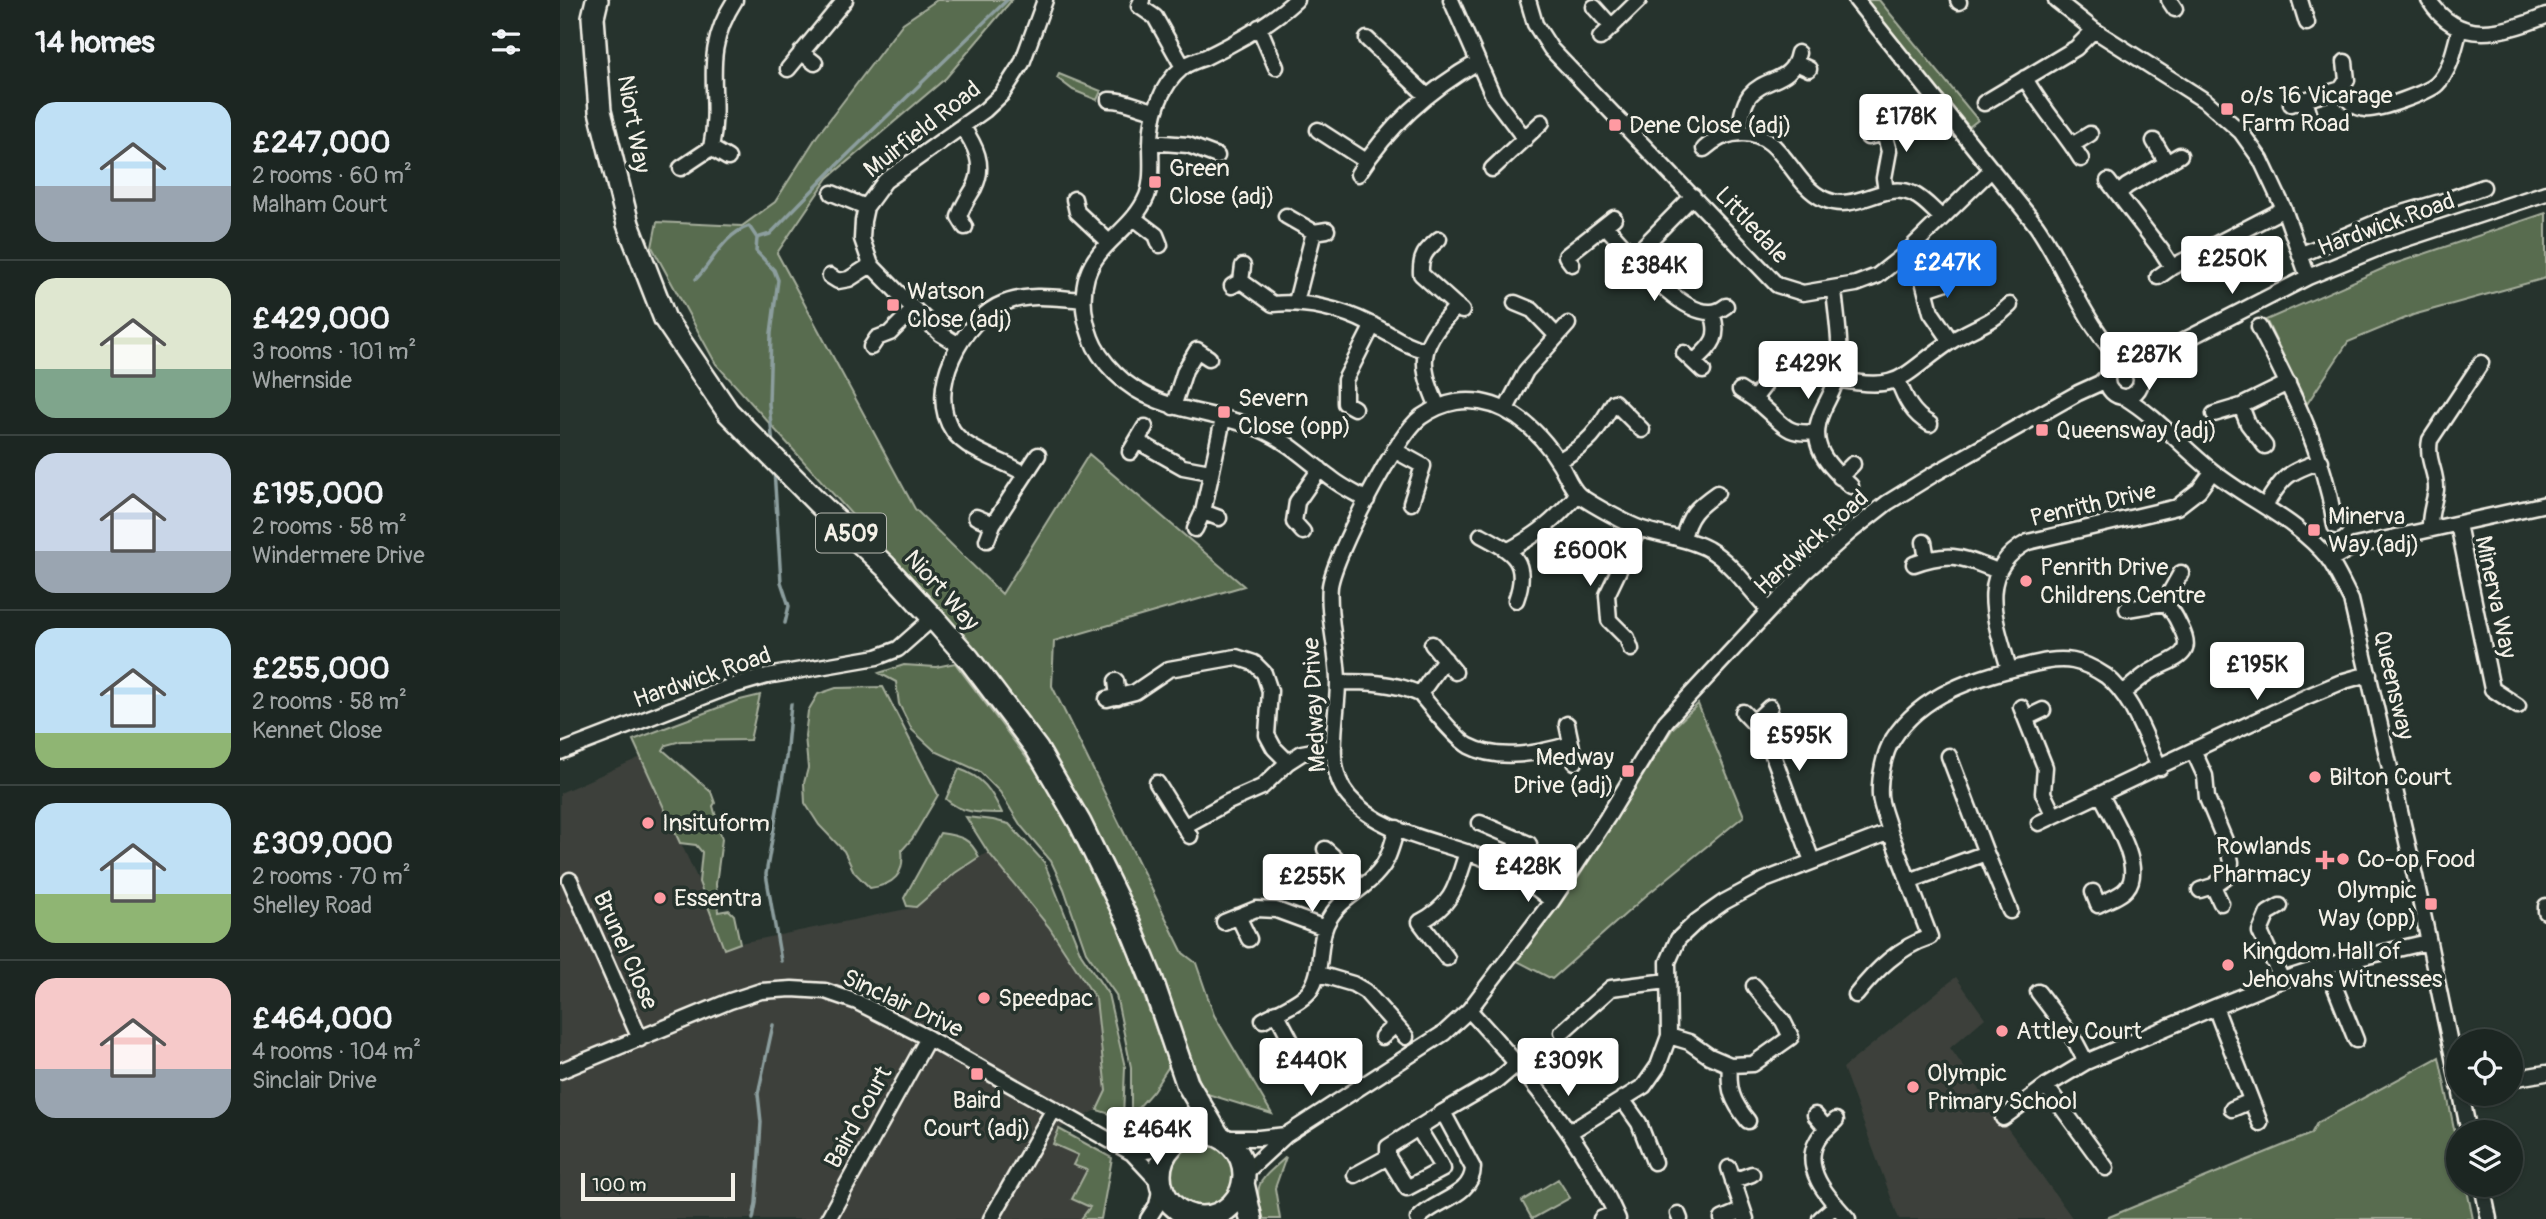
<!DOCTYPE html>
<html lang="en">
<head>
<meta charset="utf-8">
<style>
  :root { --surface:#1c2622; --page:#29322f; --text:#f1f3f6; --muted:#a0a5a5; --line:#3a4340; --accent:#1a73e8 }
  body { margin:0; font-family:Pangolin,sans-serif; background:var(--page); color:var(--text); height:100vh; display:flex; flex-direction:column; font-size:26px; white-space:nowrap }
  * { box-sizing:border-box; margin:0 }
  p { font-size:23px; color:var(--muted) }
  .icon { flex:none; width:38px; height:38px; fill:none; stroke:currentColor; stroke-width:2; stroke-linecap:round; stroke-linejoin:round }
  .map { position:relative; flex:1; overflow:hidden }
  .side { display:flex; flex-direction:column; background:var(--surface); width:560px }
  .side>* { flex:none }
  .controls { position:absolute; left:1886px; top:1029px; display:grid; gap:14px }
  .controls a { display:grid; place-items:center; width:77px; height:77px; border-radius:50%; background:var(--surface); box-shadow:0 2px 5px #0004,0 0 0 2px var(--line); font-size:35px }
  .scale { position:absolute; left:21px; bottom:18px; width:154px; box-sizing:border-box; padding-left:7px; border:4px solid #f4f1e8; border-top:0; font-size:19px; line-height:24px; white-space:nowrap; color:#f4f1e8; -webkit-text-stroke:5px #26332d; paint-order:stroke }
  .price { position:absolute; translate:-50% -60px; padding:0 16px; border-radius:7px; background:#fff; color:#222; font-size:23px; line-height:46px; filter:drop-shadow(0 2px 4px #0008) }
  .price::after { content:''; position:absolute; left:50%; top:42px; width:21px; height:16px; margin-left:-10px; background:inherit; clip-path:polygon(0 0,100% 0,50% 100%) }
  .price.on { background:var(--accent); color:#fff }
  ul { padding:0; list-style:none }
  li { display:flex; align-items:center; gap:21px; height:175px; padding:0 35px }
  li+li { border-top:2px solid var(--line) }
  li span { display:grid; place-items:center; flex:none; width:196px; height:140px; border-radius:21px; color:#555 }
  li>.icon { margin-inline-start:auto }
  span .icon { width:84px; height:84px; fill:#fffc; stroke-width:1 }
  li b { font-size:30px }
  h2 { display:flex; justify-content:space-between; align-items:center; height:84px; padding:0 35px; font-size:30px }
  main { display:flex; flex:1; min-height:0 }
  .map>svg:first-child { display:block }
  .built { fill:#3c413b }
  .green { fill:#586c4f; stroke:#a6ae9c; stroke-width:2 }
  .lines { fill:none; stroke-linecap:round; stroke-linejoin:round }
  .stream { stroke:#8c9e9e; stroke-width:3.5 }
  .minor-casing { stroke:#f4f1e8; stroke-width:19 }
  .highway-casing { stroke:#f4f1e8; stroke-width:26 }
  .minor { stroke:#26332d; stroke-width:14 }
  .highway { stroke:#26332d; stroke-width:21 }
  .poi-dot { fill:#ff9aa2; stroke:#26332d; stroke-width:2.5 }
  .labels { text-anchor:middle; stroke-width:7; stroke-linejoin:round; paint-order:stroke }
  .shield { fill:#26332d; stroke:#b6b8b0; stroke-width:2 }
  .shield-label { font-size:23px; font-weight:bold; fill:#f4f1e8 }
  .poi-label { font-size:24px; fill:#f4f1e8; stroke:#26332d; text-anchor:start }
  .street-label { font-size:24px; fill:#f4f1e8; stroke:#26332d }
</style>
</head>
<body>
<main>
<section class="side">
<h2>14 homes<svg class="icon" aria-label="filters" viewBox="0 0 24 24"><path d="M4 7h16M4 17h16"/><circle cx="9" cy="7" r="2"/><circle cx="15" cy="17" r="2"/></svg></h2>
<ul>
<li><span style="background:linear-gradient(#bfe0f5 60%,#9aa5b1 0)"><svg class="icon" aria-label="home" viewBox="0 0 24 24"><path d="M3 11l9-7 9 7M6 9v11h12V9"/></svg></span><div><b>£247,000</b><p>2 rooms · 60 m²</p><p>Malham Court</p></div></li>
<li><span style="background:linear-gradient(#dfe7d0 65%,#7fa58c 0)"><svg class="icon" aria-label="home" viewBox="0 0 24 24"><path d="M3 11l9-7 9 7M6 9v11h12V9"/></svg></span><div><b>£429,000</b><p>3 rooms · 101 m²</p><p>Whernside</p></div></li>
<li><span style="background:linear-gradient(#c9d6e8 70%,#9aa5b1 0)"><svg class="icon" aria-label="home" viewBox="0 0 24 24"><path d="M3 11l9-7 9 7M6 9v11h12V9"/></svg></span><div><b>£195,000</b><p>2 rooms · 58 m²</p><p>Windermere Drive</p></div></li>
<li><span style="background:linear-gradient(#bfe0f5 75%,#8fb573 0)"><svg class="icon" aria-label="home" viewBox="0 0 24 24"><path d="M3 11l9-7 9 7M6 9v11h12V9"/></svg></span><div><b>£255,000</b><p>2 rooms · 58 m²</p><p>Kennet Close</p></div></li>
<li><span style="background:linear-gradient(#bfe0f5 65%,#8fb573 0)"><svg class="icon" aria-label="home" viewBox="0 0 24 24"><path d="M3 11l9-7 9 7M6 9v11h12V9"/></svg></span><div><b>£309,000</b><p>2 rooms · 70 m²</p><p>Shelley Road</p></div></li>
<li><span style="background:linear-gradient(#f6c9c9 65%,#9aa5b1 0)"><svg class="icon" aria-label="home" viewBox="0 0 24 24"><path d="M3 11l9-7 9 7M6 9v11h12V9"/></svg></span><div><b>£464,000</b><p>4 rooms · 104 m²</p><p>Sinclair Drive</p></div></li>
</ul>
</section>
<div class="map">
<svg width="1986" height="1219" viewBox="0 0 1986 1219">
  <rect width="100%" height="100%" fill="#26332d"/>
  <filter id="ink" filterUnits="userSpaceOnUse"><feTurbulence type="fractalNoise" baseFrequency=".0143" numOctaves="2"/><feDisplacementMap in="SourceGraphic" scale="14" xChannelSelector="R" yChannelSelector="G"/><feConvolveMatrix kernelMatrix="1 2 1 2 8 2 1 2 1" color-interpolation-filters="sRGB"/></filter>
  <g filter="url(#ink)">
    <path class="built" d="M81 757 139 882 164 949 180 943 356 907 395 873 428 852 489 927 536 999 546 1091 537 1110 499 1129 493 1144 519 1155 527 1170 513 1199 530 1207 521 1219H0V793Z
      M1396 977 1425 1018 1390 1048 1513 1219H1339L1283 1068Z"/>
    <path class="green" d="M377 0H452L386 78 268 178 217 253 355 509 442 594 529 454 684 586 494 641 492 686 623 953 636 963 654 1015 712 1114 644 1093 602 978 394 628 156 364 92 247 97 222 182 226 215 202 257 136 343 23Z
      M1304 0H1319L1418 120 1409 127Z
      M499 74 541 91 537 100 513 90 497 78Z
      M1986 213V278L1853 315 1788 342 1747 404 1706 320 1831 265Z
      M395 663 493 793 549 898 609 1066 593 1091 571 1116V1067L556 995 526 952 504 889 491 861 461 826 440 792 419 771 375 751 352 730 339 704 336 682 319 673 344 665 376 667Z
      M323 687 378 795 352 839 342 850C345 874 334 885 310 888L294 872 284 851 259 825 245 803 244 783 248 768 245 736 248 711 258 694 276 688Z
      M200 695 190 740 121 741 106 745 103 750 151 792 155 803 153 806 162 839 156 884 158 912 169 910 174 915 180 943 164 949 139 882 142 852 136 845 120 843 73 740 176 701Z
      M1138 704 1184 816 1088 894 992 979 957 961 1013 886 1113 728Z
      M399 769C423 777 431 790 442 813 422 813 401 814 386 799Z
      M406 817 433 820 449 824 484 862 521 954 548 994 565 1067 563 1118 537 1110 546 1091 536 999 489 927 428 852Z
      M380 833C401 836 410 838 419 857L395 873 356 907 347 906 344 898Z
      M1879 1057 1899 1152V1185H1906L1913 1219H1544L1751 1134 1757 1123Z
      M499 1129 552 1158 541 1219H521L530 1207 512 1199 527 1170 513 1165 518 1155 493 1144Z
      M604 1175a37 37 0 1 1 74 0a37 37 0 1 1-74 0Z
      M726 1157 715 1188 720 1219H702C693 1181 699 1182 726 1157Z
      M998 1179 1010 1198 972 1219 962 1201Z"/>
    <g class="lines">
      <path class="stream" d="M136 279C153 262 163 235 189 226L197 238
        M213 446 209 404 211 333 218 280 214 270 196 251 197 238 210 234 278 164 447 0
        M214 469 221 582 229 606 225 623
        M221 961 206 874 226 758 231 704
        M193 1219 196 1203 201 1122 198 1094 213 1025"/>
      <defs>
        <path id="minor" d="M582 0 579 6 595 17 623 67
          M736 0C711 23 677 42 646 57 639 60 629 62 622 68 600 86 591 117 591 144 591 161 593 180 587 196 572 231 538 242 527 276 521 296 524 319 531 338 536 352 545 363 555 373 596 415 656 409 706 432 730 443 749 462 771 478 782 487 795 493 807 500
          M891 0 934 98 965 139
          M968 0 975 24 991 49 1217 285 1243 293 1296 284 1317 276 1345 254 1432 169
          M1296 0 1476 225C1505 266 1528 334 1566 363
          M1398 0 1399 2
          M1496 0 1534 30 1647 102 1681 132 1701 160 1724 209 1748 277
          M1609 0 1615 9
          M1740 0 1747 23
          M1869 0C1898 47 1944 33 1986 16
          M1034 7 1052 27
          M699 27 716 67
          M1040 38 1079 0
          M807 39 867 96
          M241 52 255 63
          M1236 63 1249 69
          M228 69 285 0
          M1465 78C1481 108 1503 130 1521 159
          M1781 89 1787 80 1785 62
          M549 100C564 99 579 108 595 111
          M1745 100 1750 116
          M1424 103 1516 48 1534 30
          M1731 104 1781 89C1786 98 1794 108 1805 109 1818 111 1869 92 1877 84 1891 70 1895 46 1900 28
          M1321 123 1329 151 1324 178 1326 191
          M402 126C415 145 426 165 414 188 408 198 402 206 399 217L405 227
          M758 130 806 161
          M1180 133C1181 120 1182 106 1190 95 1206 76 1232 84 1238 53
          M1308 137 1324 133
          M1594 141 1607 163
          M591 142 628 145 657 156
          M1512 145 1530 134
          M151 148 168 158
          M1144 149C1155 139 1167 133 1183 133 1223 133 1231 184 1264 199 1296 214 1324 180 1353 194 1364 199 1373 210 1382 218
          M121 168 151 148C163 90 138 58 175 0
          M932 169 982 122
          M798 174C828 127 870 89 918 62
          M1548 181 1601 250 1612 267
          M272 193 306 207
          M1559 193 1567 186 1620 155
          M514 199 517 212 549 242
          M726 216 754 232 767 230
          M575 219 596 235 600 245
          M1046 227C1069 250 1117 314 1151 312 1156 312 1162 309 1166 306
          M879 239C866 250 860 256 861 274L902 311
          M1740 255 1829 217 1887 200 1923 187
          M1074 256 1133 196
          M1012 264 1006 256 1054 218
          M1360 269 1371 312 1391 341
          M270 276 278 281 289 279 311 265
          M1598 277 1612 267 1724 209
          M681 281 713 304C746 301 781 309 810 324 830 333 844 346 865 350
          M672 286 681 281 683 266
          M1274 289C1276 316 1283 349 1277 376 1275 389 1267 400 1262 412 1247 446 1268 465 1291 486
          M1366 289 1384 283
          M736 302 754 232
          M955 303 972 310 997 336
          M1699 327C1732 391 1765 454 1775 526
          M399 345 381 334 354 309 311 265 302 239 303 221 306 207 325 181 425 110 442 94 462 63 485 0
          M311 347 317 338 330 333 354 309
          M1124 353 1143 371
          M1134 362C1152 345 1161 338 1152 313
          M1547 380a17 17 0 1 1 34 0a17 17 0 1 1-34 0Z
          M1571 365 1590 358 1748 277 1824 246 1986 193
          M1277 379C1342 393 1341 375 1390 342 1411 328 1431 324 1450 305
          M1338 380C1345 399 1352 414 1370 424
          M1180 390C1188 395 1196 400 1203 407 1224 425 1226 435 1256 432
          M1564 397C1597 417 1621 446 1651 470 1689 501 1736 519 1768 558 1777 570 1784 587 1791 600L1855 876 1899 1086
          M1194 399 1204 386
          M1681 406 1688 424 1705 446
          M613 407 625 370 637 350 649 358
          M878 407C856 358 861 345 897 306
          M794 408 785 403V380L813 325
          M946 409 966 371 1008 324
          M1654 414 1681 406 1728 383
          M577 441 623 467 650 472
          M834 450 863 466 851 503
          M570 452 585 427
          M998 461C1030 443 1036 433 1054 402L1082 430
          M465 474C443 460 408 452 393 431 365 391 402 319 444 303 469 293 497 298 523 300
          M1280 477 1293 464
          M1705 506C1723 476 1728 472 1761 461
          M643 512 659 518
          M416 517 433 524
          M1898 524 1932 689 1958 706
          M635 529 643 512 663 419
          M1870 529C1869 515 1874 503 1876 490 1877 472 1866 460 1870 440L1921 363
          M743 532 734 522 737 502 760 469
          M921 535C953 552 970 561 956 600
          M1123 539C1128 515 1137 507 1157 493
          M427 540 433 524 478 455
          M1364 542 1367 559
          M949 550C980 533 994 521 1018 494
          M1769 560 1795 546 1986 504
          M1354 564C1392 550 1403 558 1438 571
          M1604 603 1621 573
          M872 644 895 672
          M1071 649 1067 638 1049 620 1047 595 1079 528
          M1449 669C1436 623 1414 571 1468 542L1617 507 1639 490 1652 472
          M556 681 558 697
          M778 682C807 682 833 682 860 694 871 707 895 738 909 746 939 762 980 753 1011 744
          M1563 693C1573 685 1583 675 1595 669 1617 657 1636 655 1620 626 1616 617 1612 609 1604 603L1567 609
          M860 694 885 659
          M547 699 575 692 609 669 676 657 694 663 704 673 710 691 707 735 714 748 728 762
          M1461 707 1485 767 1483 793 1494 816
          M1183 712 1206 736 1252 861
          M1466 718 1483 710
          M1194 722 1210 707
          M1007 724 1015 762
          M0 752 169 687 207 676 317 657 338 649 373 618
          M1634 752 1645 776 1647 798 1668 848 1671 862 1670 874 1653 886 1640 890
          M1389 756 1426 853
          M597 783 630 836
          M920 823 969 844
          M1479 823 1748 696 1784 681 1809 674
          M625 826 668 802 702 787 728 762 742 753 774 747
          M765 849 786 868 799 888
          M945 867 959 839
          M763 872 777 860
          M10 880 80 1039
          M1349 881 1426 853 1450 911
          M1653 886 1661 903
          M1533 892 1538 905C1547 900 1561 896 1567 888 1585 867 1551 816 1541 795
          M992 901C977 889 962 875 944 867 896 842 825 839 789 797 763 767 778 718 778 682 778 653 767 614 770 586 775 554 836 436 861 417 871 410 884 404 896 402 941 395 978 428 1000 464 1006 474 1011 489 1020 496 1033 505 1067 524 1082 529 1103 536 1128 538 1148 549 1172 563 1190 590 1209 610
          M1720 906 1708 913 1700 932 1722 980
          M1986 906V912
          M678 916 689 939
          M664 922 696 909 716 910 765 928
          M887 958 860 922C894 904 896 886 907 852
          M1769 965 1774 985 1796 1040
          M759 974 793 984 805 991 846 1037
          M1478 992 1515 1041 1526 1062
          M1296 995C1316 970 1339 947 1370 937L1330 832
          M1655 1007 1700 1123
          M909 1010C968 1074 1022 1139 1058 1219
          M716 1012 737 1052
          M703 1020C717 1012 738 1004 749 992 764 972 757 947 766 925 778 898 801 893 818 872 829 860 832 844 837 828
          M1002 1032 1051 988 1107 981
          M1109 1036 1129 1042 1149 1056 1170 1065 1193 1064 1231 1037 1223 1021 1194 986
          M822 1037 835 1025
          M1170 1065C1168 1090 1172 1101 1188 1121
          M0 1071 170 1001 201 991 232 989 265 991 297 1002 368 1038 572 1153 600 1183
          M1951 1079 1986 1073
          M1486 1086 1546 1168
          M1901 1094 1909 1132
          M1062 1099 1079 1123 1094 1162
          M1672 1109 1691 1101
          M1255 1115 1267 1129
          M1443 1118 1486 1086 1526 1062 1655 1007 1722 980 1769 965 1868 942
          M1276 1120C1270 1126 1261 1133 1257 1141 1241 1170 1270 1199 1288 1219
          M858 1128 883 1169 847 1188 828 1157V1147L883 1112
          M1010 1132 1084 1086 1098 1066 1109 1036 1108 962 1118 939 1137 921 1164 902 1205 880 1330 832C1327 820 1321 807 1320 796 1319 779 1324 752 1333 739 1361 694 1417 677 1465 666 1480 662 1497 658 1513 661 1524 663 1537 670 1546 676 1573 697 1585 738 1600 768
          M663 1138H699L726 1135
          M572 1153 592 1150 613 1143
          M1169 1168 1186 1219
          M684 1174 726 1135 884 1033 909 1010 992 901 1047 818 1106 721 1245 572 1290 532 1327 503 1374 474 1518 393 1540 383 1547 376
          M795 1175 828 1157
          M1173 1181 1192 1174
          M1922 1185 1929 1219
          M1118 1214 1120 1219
          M268 1219 368 1038
          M431 1219 494 1109
          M588 1219 597 1205 601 1186
          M623 1219 632 1216
          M858 1219C874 1200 912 1197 913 1168L883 1112 938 1080 958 1063
          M1041 1219 1055 1213
          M1162 1219 1183 1210
          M1260 1219 1276 1205"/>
        <path id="highway" d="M37 0 33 17 40 111 68 224 105 319 168 412 258 503 325 566 373 618 409 659 477 749 520 823 568 921 592 980 627 1083 658 1135
          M600 1175a42 42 0 1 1 84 0a42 42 0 1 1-84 0Z
          M683 1183 691 1219"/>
      </defs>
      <use href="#minor" class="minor-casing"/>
      <use href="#highway" class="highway-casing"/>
      <use href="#minor" class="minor"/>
      <use href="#highway" class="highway"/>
    </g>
  </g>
  <g class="poi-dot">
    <rect x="1660" y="102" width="14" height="14" rx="3.5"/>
    <rect x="1048" y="118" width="14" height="14" rx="3.5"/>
    <rect x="588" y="175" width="14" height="14" rx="3.5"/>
    <rect x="326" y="298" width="14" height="14" rx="3.5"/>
    <rect x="657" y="405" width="14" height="14" rx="3.5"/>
    <rect x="1475" y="423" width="14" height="14" rx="3.5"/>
    <rect x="1747" y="523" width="14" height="14" rx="3.5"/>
    <circle cx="1466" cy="581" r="7"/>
    <rect x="1061" y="764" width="14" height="14" rx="3.5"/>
    <circle cx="1755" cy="777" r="7"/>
    <circle cx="88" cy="823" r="7"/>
    <circle cx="1783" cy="859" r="7"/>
    <path d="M1761.5 849.5h7v7h7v7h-7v7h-7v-7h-7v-7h7z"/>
    <circle cx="100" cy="898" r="7"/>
    <rect x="1864" y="897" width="14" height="14" rx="3.5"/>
    <circle cx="1668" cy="965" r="7"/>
    <circle cx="424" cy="998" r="7"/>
    <circle cx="1442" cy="1031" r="7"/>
    <rect x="410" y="1067" width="14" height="14" rx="3.5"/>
    <circle cx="1353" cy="1087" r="7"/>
  </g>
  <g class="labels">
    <rect class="shield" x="256" y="513.5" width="70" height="39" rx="5"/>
    <g class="shield-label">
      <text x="291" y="541">A509</text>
    </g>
    <g class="poi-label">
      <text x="1681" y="103">o/s 16 Vicarage<tspan x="1681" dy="28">Farm Road</tspan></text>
      <text x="1069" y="133">Dene Close (adj)</text>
      <text x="609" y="176">Green<tspan x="609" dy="28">Close (adj)</tspan></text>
      <text x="347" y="299">Watson<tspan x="347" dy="28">Close (adj)</tspan></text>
      <text x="678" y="406">Severn<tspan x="678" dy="28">Close (opp)</tspan></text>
      <text x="1496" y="438">Queensway (adj)</text>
      <text x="1768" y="524">Minerva<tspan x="1768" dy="28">Way (adj)</tspan></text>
      <text x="1480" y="575">Penrith Drive<tspan x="1480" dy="28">Childrens Centre</tspan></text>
      <text x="1054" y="765" text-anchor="end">Medway<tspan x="1054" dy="28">Drive (adj)</tspan></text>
      <text x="1769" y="785">Bilton Court</text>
      <text x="102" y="831">Insituform</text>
      <text x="1751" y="854" text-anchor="end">Rowlands<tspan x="1751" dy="28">Pharmacy</tspan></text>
      <text x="1797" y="867">Co-op Food</text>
      <text x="1857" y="898" text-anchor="end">Olympic<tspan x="1857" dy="28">Way (opp)</tspan></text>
      <text x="114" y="906">Essentra</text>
      <text x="1682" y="959">Kingdom Hall of<tspan x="1682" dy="28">Jehovahs Witnesses</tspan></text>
      <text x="438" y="1006">Speedpac</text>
      <text x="1456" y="1039">Attley Court</text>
      <text x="1367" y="1081">Olympic<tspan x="1367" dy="28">Primary School</tspan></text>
      <text x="417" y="1108" text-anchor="middle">Baird<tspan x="417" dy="28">Court (adj)</tspan></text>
    </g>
    <g class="street-label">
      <text transform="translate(74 124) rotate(80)" y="8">Niort Way</text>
      <text transform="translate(362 129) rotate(-38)" y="8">Muirfield Road</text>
      <text transform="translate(1826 224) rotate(-20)" y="8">Hardwick Road</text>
      <text transform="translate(1192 225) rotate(47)" y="8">Littledale</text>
      <text transform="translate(1533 504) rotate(-13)" y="8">Penrith Drive</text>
      <text transform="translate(1251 542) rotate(-42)" y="8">Hardwick Road</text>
      <text transform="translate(382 590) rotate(48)" y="8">Niort Way</text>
      <text transform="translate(1936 597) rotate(78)" y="8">Minerva Way</text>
      <text transform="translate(142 677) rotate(-19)" y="8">Hardwick Road</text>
      <text transform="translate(1834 685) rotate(77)" y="8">Queensway</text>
      <text transform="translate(754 705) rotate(-93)" y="8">Medway Drive</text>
      <text transform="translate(66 950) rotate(66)" y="8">Brunel Close</text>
      <text transform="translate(343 1003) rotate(25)" y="8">Sinclair Drive</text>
      <text transform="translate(298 1117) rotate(-61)" y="8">Baird Court</text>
    </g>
  </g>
</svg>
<div class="controls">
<a><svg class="icon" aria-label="locate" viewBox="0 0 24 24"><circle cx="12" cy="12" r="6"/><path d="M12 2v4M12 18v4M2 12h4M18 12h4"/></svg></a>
<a><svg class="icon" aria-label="layers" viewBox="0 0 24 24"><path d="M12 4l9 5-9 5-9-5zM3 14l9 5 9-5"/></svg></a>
</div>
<div class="scale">100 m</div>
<b class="price" style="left:1346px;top:154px">£178K</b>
<b class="price" style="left:1672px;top:296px">£250K</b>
<b class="price on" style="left:1387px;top:300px">£247K</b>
<b class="price" style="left:1094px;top:303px">£384K</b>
<b class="price" style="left:1589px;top:392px">£287K</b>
<b class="price" style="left:1248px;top:401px">£429K</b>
<b class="price" style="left:1030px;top:588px">£600K</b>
<b class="price" style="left:1697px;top:702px">£195K</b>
<b class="price" style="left:1239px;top:773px">£595K</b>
<b class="price" style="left:968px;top:904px">£428K</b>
<b class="price" style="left:752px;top:914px">£255K</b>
<b class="price" style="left:751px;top:1098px">£440K</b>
<b class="price" style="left:1008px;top:1098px">£309K</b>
<b class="price" style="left:597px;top:1167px">£464K</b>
</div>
</main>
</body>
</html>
